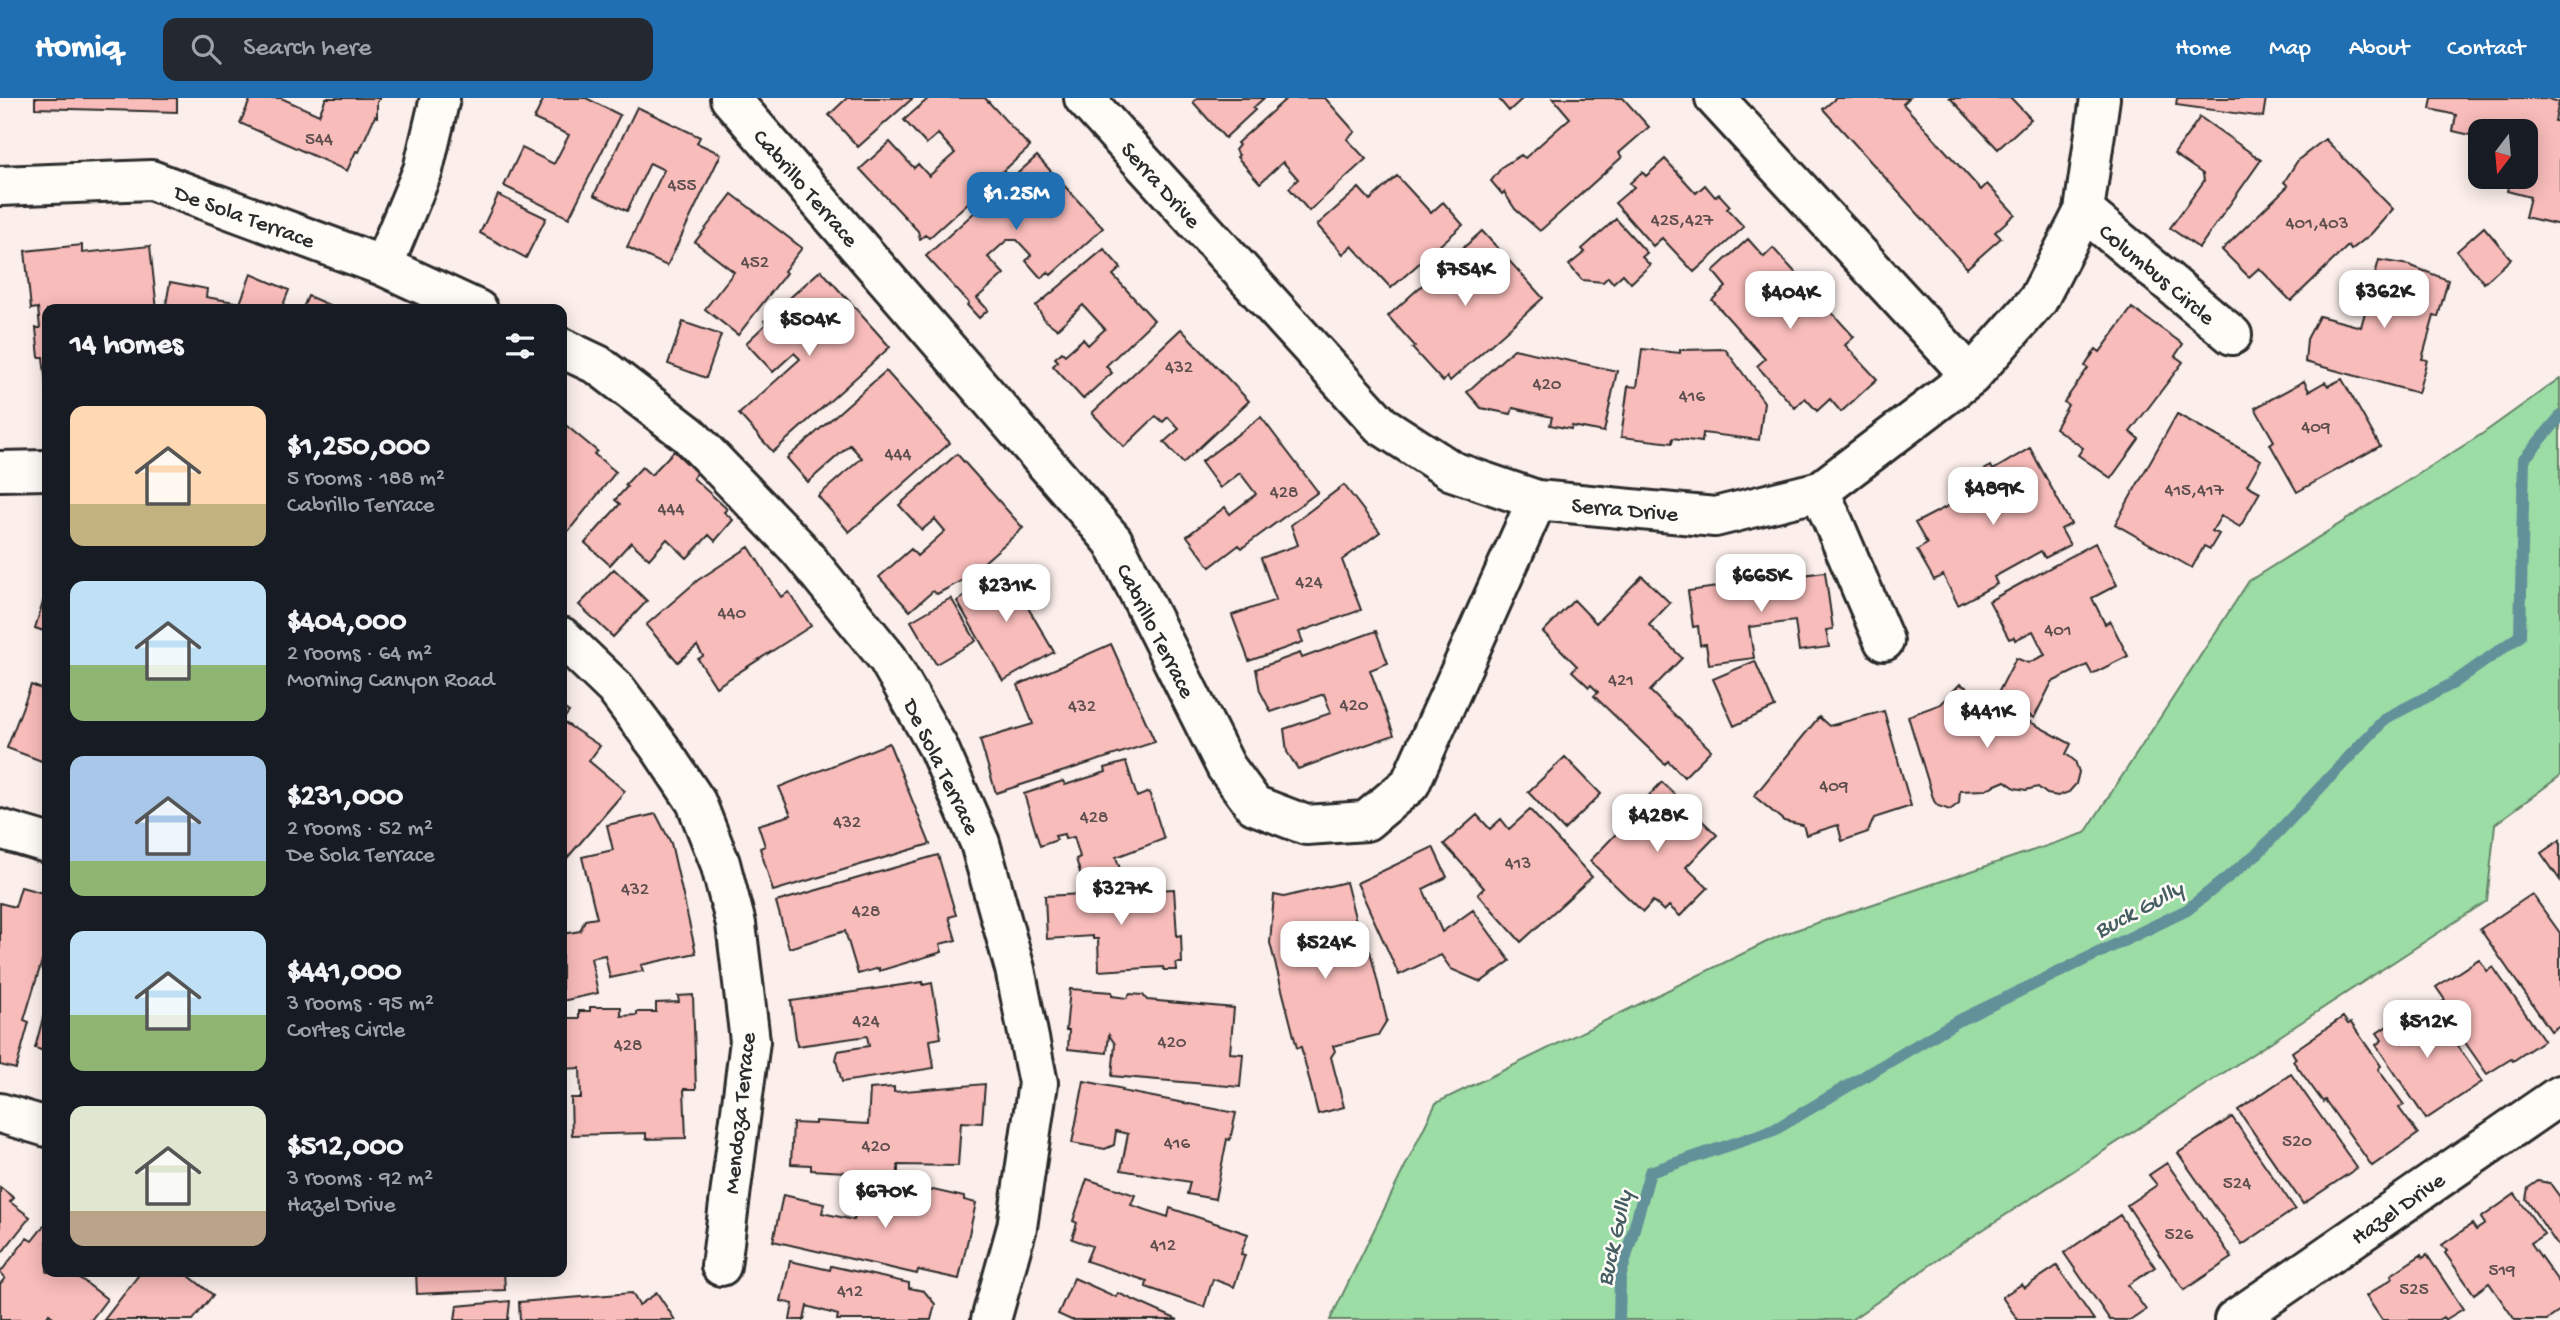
<!DOCTYPE html>
<html lang="en">
<head>
<meta charset="utf-8">
<style>
  :root { --surface:#171b24; --page:#242831; --text:#f1f3f6; --muted:#9ea1a6; --accent:#1f6fb2 }
  body { margin:0; font-family:"Gochi Hand",sans-serif; background:var(--page); color:var(--text); height:100vh; display:flex; flex-direction:column; font-size:26px; white-space:nowrap }
  * { box-sizing:border-box; margin:0 }
  p { font-size:23px; color:var(--muted) }
  .icon { flex:none; width:38px; height:38px; fill:none; stroke:currentColor; stroke-width:2; stroke-linecap:round; stroke-linejoin:round }
  .map { position:relative; flex:1; overflow:hidden }
  .panel { position:absolute; left:42px; top:206px; width:525px; height:973px; display:flex; flex-direction:column; background:var(--surface); border-radius:14px; box-shadow:0 4px 18px #0003 }
  .panel>* { flex:none }
  .needle { width:46px; rotate:196deg }
  .buttons { position:absolute; left:2468px; top:21px; display:grid; gap:14px }
  .buttons a { display:grid; place-items:center; width:70px; height:70px; border-radius:14px; background:var(--surface); box-shadow:0 4px 18px #0003; font-size:35px }
  .price { position:absolute; translate:-50% -60px; padding:0 16px; border-radius:14px; background:#fff; color:#222; font-size:23px; line-height:46px; filter:drop-shadow(0 2px 4px #0008) }
  .price::after { content:''; position:absolute; left:50%; top:42px; width:21px; height:16px; margin-left:-10px; background:inherit; clip-path:polygon(0 0,100% 0,50% 100%) }
  .price.current { background:var(--accent); color:#fff }
  ul { padding:0; list-style:none }
  li { display:flex; align-items:center; gap:21px; height:175px; padding:0 28px }
  li span { display:grid; place-items:center; flex:none; width:196px; height:140px; border-radius:14px; color:#555 }
  li>.icon { margin-inline-start:auto }
  span .icon { width:84px; height:84px; fill:#fffc; stroke-width:1 }
  li b { font-size:30px }
  h2 { display:flex; justify-content:space-between; align-items:center; height:84px; padding:0 28px; font-size:30px }
  header { display:flex; align-items:center; gap:42px; box-sizing:border-box; height:98px; padding:0 35px; background:var(--accent); color:#fff }
  header strong { font-size:33px }
  nav { display:flex; gap:38px; margin-inline-start:auto; font-size:24px }
  .search { width:490px; height:63px; background:var(--page); display:flex; align-items:center; gap:18px; box-sizing:border-box; padding:0 24px; border-radius:14px; color:var(--muted); font-size:26px }
  .map>svg:first-child { display:block }
  .green { fill:#9cdca5; stroke:#648468; stroke-width:2 }
  .lines { fill:none; stroke-linecap:round; stroke-linejoin:round }
  .stream { stroke:#629199; stroke-width:12 }
  .building { fill:#f8bcba; stroke:#2b2b2b; stroke-width:2 }
  .street-casing { stroke:#2b2b2b; stroke-width:44 }
  .street { stroke:#fdfcf7; stroke-width:38 }
  .labels { text-anchor:middle; stroke-width:5; stroke-linejoin:round; paint-order:stroke }
  .number-label { font-size:19px; fill:#5e4f4f }
  .street-label { font-size:23px; fill:#2b2b2b; stroke:#fdfcf7 }
  .water-label { font-size:24px; font-style:italic; fill:#465e62; stroke:#fdfcf7 }
</style>
</head>
<body>
<header>
<strong>Homiq</strong>
<div class="search"><svg class="icon" aria-label="search" viewBox="0 0 24 24"><circle cx="10" cy="10" r="6"/><path d="M15 15l6 6"/></svg>Search here</div>
<nav><a>Home</a><a>Map</a><a>About</a><a>Contact</a></nav>
</header>
<div class="map">
<svg width="2560" height="1222" viewBox="0 0 2560 1222">
  <rect width="100%" height="100%" fill="#fcefeb"/>
  <filter id="ink" filterUnits="userSpaceOnUse"><feTurbulence type="fractalNoise" baseFrequency=".0143" numOctaves="2"/><feDisplacementMap in="SourceGraphic" scale="14" xChannelSelector="R" yChannelSelector="G"/><feConvolveMatrix kernelMatrix="1 2 1 2 8 2 1 2 1" color-interpolation-filters="sRGB"/></filter>
  <g filter="url(#ink)">
    <path class="green" d="M2560 280V678L2495 726 2487 803 1952 1152 1851 1222H1330L1436 1005 1781 837 2085 735 2249 483 2482 336Z"/>
    <g class="lines">
      <path class="stream" d="M1619 1222 1620 1180 1650 1074 1774 1032 1956 924 2187 812 2259 754 2386 620 2452 586 2520 538 2524 361 2560 319"/>
    </g>
    <path class="building" d="M35 0H177V14L35 10Z
      M251 0H281L319 17 326 0H380L377 4V19L375 18 359 54 356 53 347 73 240 25Z
      M544 0H586L620 17 569 120 504 88 522 50 554 66 569 37 534 21Z
      M847 0H913L858 49 829 17Z
      M929 0H985L1030 49 929 140 925 137 920 141 918 133 860 71 890 44 914 70 918 66 929 78 955 55 938 36 926 46 904 22Z
      M1197 0H1264L1253 10 1255 12 1225 40 1193 4Z
      M1287 0H1325L1355 34 1347 41 1366 61 1309 113 1289 90 1298 81 1283 64 1260 85 1237 59 1239 57 1235 52 1239 47 1237 45Z
      M1498 0H1523L1509 13Z
      M1553 0H1623L1649 29 1619 55 1622 59 1540 133 1515 111 1504 94 1502 96 1491 83 1503 68 1521 57 1525 60 1570 20Z
      M1836 0H1909L1903 6 1981 92 1987 86 2015 116 1995 134 2001 140 1967 170 1823 11Z
      M1950 0H2011L2031 21 1998 51Z
      M2177 0H2266L2263 19 2176 7Z
      M2432 0H2546L2559 4 2555 23 2560 24V127L2525 119 2530 99 2507 93 2510 80 2503 79H2525V33H2480V56L2472 54 2475 38 2453 33 2456 17 2430 11Z
      M637 9 700 39 697 45 721 56 667 168 627 149 664 72 650 65 627 113 594 97Z
      M2200 19 2261 62 2199 150 2170 130 2204 83 2203 76 2174 56Z
      M2325 41 2393 111 2371 136 2351 152 2348 148 2291 203 2259 170 2249 179 2222 152 2288 88 2284 84 2298 62Z
      M1037 58 1103 130 1051 177 1048 174 1041 180 1026 163 1031 157 1017 142H1007L988 159 1004 176 977 200 988 212 979 220 967 207 969 205 926 158Z
      M1665 61 1696 95 1705 87 1715 99 1719 96 1730 108 1727 111 1744 129 1694 174 1662 140 1653 148 1615 105 1634 89 1630 85 1642 74 1646 78Z
      M1397 78 1431 115 1443 104 1463 127 1391 190 1352 148 1343 156 1317 127 1359 90 1370 102Z
      M732 96 802 150 784 173 786 175 738 237 705 211 734 174 695 144Z
      M498 97 546 120 526 160 480 135Z
      M1616 121 1647 155 1642 159 1650 167 1631 185 1623 176 1613 185 1608 179 1603 184 1582 182 1569 167 1585 154 1582 151Z
      M2484 129 2511 161 2484 185 2457 153Z
      M1482 133 1543 200 1450 283 1447 279 1443 284 1412 250 1415 248 1388 218Z
      M1748 141 1764 159 1773 150 1803 183 1796 189 1818 214 1826 208 1854 239 1845 247 1877 281 1841 314 1830 301 1817 313 1805 300 1795 310 1757 268 1765 261 1712 202 1726 189 1713 173Z
      M82 147V155L150 148 157 212H47V298L43 259H39L36 230H40L38 210 31 211 25 153Z
      M1104 151 1121 170 1113 177 1154 222 1106 268 1112 275 1083 301 1053 268 1058 263 1055 260 1062 254 1065 257 1083 241 1088 247 1105 231 1083 207 1057 231 1045 222 1036 208Z
      M2379 162 2409 167 2448 182 2438 219 2434 218 2422 261 2427 262 2418 295 2305 264 2307 241 2319 218 2361 229Z
      M821 172 890 249 773 354 739 316 800 261 794 255 773 274 746 245 766 226 764 223Z
      M251 176 289 192 281 212H165L170 184 207 191 206 199 240 205Z
      M308 198 341 212H302Z
      M2132 210 2183 246 2175 258 2183 264 2130 334 2139 341 2111 380 2078 357 2083 350 2055 330 2068 307 2064 304 2088 270 2085 268 2096 251 2100 254Z
      M683 224 721 237 706 280 668 266Z
      M1181 231 1249 303 1183 365 1164 344 1179 331 1168 319 1163 324 1156 318 1124 349 1092 315Z
      M1514 251 1617 273 1604 334 1572 328 1571 331 1550 327 1552 319 1513 310 1511 316 1481 310 1467 294Z
      M1642 251 1680 255V252L1725 251 1764 304 1759 342 1703 335 1702 344 1673 340 1672 345 1621 339 1628 288 1637 289Z
      M886 273 950 345 849 434 818 398 862 360 850 347 808 384 787 360Z
      M2342 281 2380 348 2297 394 2270 346 2274 343 2255 310 2304 283 2309 293 2325 284 2328 288Z
      M2177 316 2261 362 2247 387 2260 394 2240 429 2221 418 2212 433 2219 436 2210 451 2204 448 2192 470 2115 426Z
      M1261 319 1318 394 1242 450 1239 447 1210 469 1187 438 1225 409 1230 416 1256 396 1240 375 1220 390 1201 364Z
      M562 324 597 353 594 356 616 374 562 441Z
      M2030 350 2071 426 2061 431 2070 447 2045 460 2041 453 1994 479 1997 486 1958 507 1943 477 1934 482 1917 452 1927 446 1915 425 1952 406 1967 381 1991 368 1993 372Z
      M674 353 697 375 693 380 727 411 724 414 733 422 715 443 709 437 687 460 667 441 649 461 631 444 610 467 585 445 620 406 615 402 627 389 625 387 642 369 651 377Z
      M957 356 1023 430 965 481 937 496 933 493 910 513 879 479 911 451 917 458 945 433 935 421 922 432 899 407Z
      M1344 387 1380 434 1342 462 1361 512 1299 534 1303 544 1249 563 1232 517 1276 502 1261 460 1298 447 1291 427Z
      M2095 445 2117 487 2092 500 2105 526 2110 523 2128 558 2092 576 2087 567 2052 584 2034 620 1996 599 2016 560 2028 565 2045 557 2033 533 2015 542 2014 539 2009 541 1989 503Z
      M749 449 781 499 789 494 811 528 716 589 698 561 703 558 697 548 678 564 646 527 698 482Z
      M1015 469 1035 503 1027 508 1054 554 1003 583 957 503Z
      M614 471 647 503 613 539 579 507Z
      M1825 474 1833 531 1826 532 1829 549 1799 553 1795 523 1749 529 1754 560 1709 566 1706 546 1700 547 1698 528 1693 529 1688 493Z
      M1642 478 1670 505 1649 527 1682 560 1650 593 1711 652 1684 679 1668 663 1665 666 1594 598 1598 594 1591 587 1589 589 1572 573 1577 568 1543 534 1574 502 1596 525Z
      M47 491V534L35 530Z
      M951 500 976 543 936 566 911 523Z
      M1376 533 1388 565 1370 572 1394 637 1298 671 1287 654 1284 631 1331 615 1324 596 1271 614 1260 593 1256 571 1300 555 1302 560Z
      M1111 546 1155 644 996 695 980 642 1033 626 1018 587Z
      M1755 563 1775 609 1734 628 1713 581Z
      M1960 586 2071 646 2066 656 2075 663 2079 674 2076 686 2069 694 2058 698 2047 696 2038 689 2026 692 2015 690 2005 683 1984 692 1960 693 1959 705 1950 712 1938 708 1934 703 1908 618 1941 606Z
      M31 587 47 593V665L7 650Z
      M562 609 569 614 562 623 600 648 589 663 625 693 562 766Z
      M1884 613 1911 708 1874 720 1868 734 1842 743 1838 727 1806 737 1803 727 1784 723 1754 698 1819 619 1829 628Z
      M889 645 930 746 773 793 760 750 765 748 758 727 791 717 779 689Z
      M1565 659 1601 696 1564 732 1528 694Z
      M1126 664 1137 699 1149 694 1164 741 1116 759 1121 774 1088 785 1086 779 1082 781 1076 761 1080 759 1074 739 1065 741 1064 736 1055 738 1057 742 1040 748 1024 696 1063 683 1065 687 1106 674 1105 670Z
      M1662 684 1717 737 1686 769 1708 790 1680 818 1669 808 1664 813 1653 803 1643 814 1590 763 1636 715 1634 713Z
      M1530 712 1592 779 1521 844 1478 796 1484 790 1444 746 1477 717 1490 731 1501 721 1509 731Z
      M656 716 671 745 696 855 641 867 643 873 610 880 605 857 591 860 598 895 562 903V836L580 833 585 822 597 820 582 759 613 752 607 727Z
      M2560 742V782L2541 755Z
      M1433 749 1447 779 1423 791 1442 834 1473 812 1510 863 1481 884 1451 871 1441 857 1399 877 1357 785Z
      M938 757 956 817 949 819 956 842 940 846 942 854 879 873V870L858 876 845 833 789 850 776 804Z
      M1346 784 1364 855 1370 853 1387 922 1378 937 1333 948 1335 953 1331 959 1344 1009 1318 1016 1301 949 1297 950 1270 845 1274 797 1284 799Z
      M21 789 47 796V864L42 863 24 922 29 924 16 971 0 967V805L15 809Z
      M1174 791 1177 838 1181 837 1182 865H1176L1177 872H1164L1163 869 1099 873 1098 841H1093V838L1047 841 1045 798Z
      M2532 796 2560 835V927L2551 933 2480 831Z
      M2479 861 2487 873 2493 869 2544 942 2513 963 2511 961 2487 976 2439 907 2445 902 2436 889Z
      M923 884V887L932 885 941 940 930 942 934 970 842 984 836 962 838 953 869 948 867 938 797 948 791 903Z
      M1070 891 1112 894V898L1127 900 1130 896 1143 897 1147 902 1234 910 1230 955 1243 956 1240 989 1112 978 1115 946 1109 937 1107 955 1068 951 1069 932H1066Z
      M693 897 696 991H684L686 1040 646 1041V1035L572 1037 571 1000H581L580 970 562 971V920H579V913H590V909H621V918L637 917V914H656V905L679 904 678 898Z
      M2420 906 2425 913 2431 909 2482 984 2426 1021 2376 947 2382 942 2377 935Z
      M45 912 47 913V954L35 950Z
      M2343 919 2348 926 2351 925 2381 968 2378 971 2404 1007 2399 1010 2418 1036 2372 1068 2325 1002 2323 1004 2293 963 2296 961 2292 954Z
      M2291 976 2357 1070 2303 1106 2238 1012Z
      M1084 983 1123 991 1122 993 1236 1015 1230 1042 1227 1041 1215 1101 1187 1096 1190 1084 1121 1072 1128 1036 1116 1033 1114 1047 1105 1051 1072 1045Z
      M985 986 982 1025 961 1024 958 1068 898 1067V1077L811 1072V1067L791 1066 793 1025 815 1026V1023L868 1026 870 991 894 989V994Z
      M2232 1019 2295 1111 2242 1147 2178 1055Z
      M2167 1065 2232 1160 2184 1192 2127 1107 2157 1087 2149 1077Z
      M1087 1081 1135 1097 1131 1107 1168 1119 1170 1110 1248 1136 1241 1156 1245 1157 1234 1189 1213 1181 1204 1209 1146 1189 1147 1183 1086 1163 1092 1148 1072 1141 1077 1125 1073 1123Z
      M2538 1083 2549 1085 2560 1100V1151L2526 1101 2528 1090Z
      M862 1085 909 1096 920 1092 929 1094 933 1092 964 1099V1102L976 1105 959 1181 918 1172 917 1176 773 1143 783 1097 824 1106 822 1115 854 1122Z
      M0 1089 14 1100 10 1104 30 1119 0 1157Z
      M2515 1096 2544 1136 2531 1145 2560 1186V1213L2547 1222H2515L2489 1185 2474 1196 2445 1155 2447 1153 2442 1147 2472 1126 2476 1132 2485 1126 2481 1120Z
      M2120 1117 2155 1169 2128 1187 2146 1212 2131 1222H2110L2064 1155Z
      M47 1124V1174H72L107 1201 91 1222H57L49 1216 45 1222H0V1186L5 1180 0 1175 27 1140 32 1143Z
      M2421 1157 2423 1160 2427 1157 2463 1211 2445 1222 2443 1219 2438 1222H2382L2366 1198 2393 1180 2391 1177Z
      M790 1163 830 1172 831 1168 909 1185V1190L924 1193 935 1206 931 1222H837L838 1217 807 1208 804 1222H790L793 1206 781 1203Z
      M2057 1168 2094 1222H2018L2002 1199 2022 1186 2024 1190Z
      M141 1174H184L213 1197 193 1222H104Z
      M416 1174H504L505 1192 417 1196Z
      M1074 1180 1116 1199 1118 1195 1178 1222H1071L1058 1216Z
      M632 1195 639 1207 657 1195 675 1222H520L519 1204Z
      M510 1203 508 1222H455L457 1208Z"/>
    <g class="lines">
      <defs>
        <path id="street" d="M730 0 1113 443 1226 669 1254 707 1306 727 1366 723 1410 686 1537 402
          M1084 0 1381 327 1452 373 1537 402 1715 419 1820 393 1971 278 2038 202 2084 113 2100 0
          M1715 0 1971 278
          M0 88 151 82 383 168 478 212
          M2084 113 2232 237
          M383 168 423 72 440 0
          M562 250 598 267 689 337 798 450 888 561 938 649 980 745 1015 871 1038 985 1017 1129 991 1222
          M0 373 47 372
          M1820 393 1884 543
          M562 539 615 590 660 650 696 704 720 765 736 826 750 943 721 1168
          M0 731 47 745
          M0 1015 47 1029
          M2234 1222 2560 997"/>
      </defs>
      <use href="#street" class="street-casing"/>
      <use href="#street" class="street"/>
    </g>
  </g>
  <g class="labels">
    <g class="number-label">
      <text x="319" y="46">544</text>
      <text x="682" y="92">455</text>
      <text x="1682" y="127">425,427</text>
      <text x="2317" y="130">401,403</text>
      <text x="755" y="169">452</text>
      <text x="1179" y="274">432</text>
      <text x="1547" y="291">420</text>
      <text x="1692" y="303">416</text>
      <text x="2316" y="334">409</text>
      <text x="898" y="361">444</text>
      <text x="2194" y="397">415,417</text>
      <text x="1284" y="399">428</text>
      <text x="671" y="416">444</text>
      <text x="1309" y="489">424</text>
      <text x="732" y="520">440</text>
      <text x="2058" y="537">401</text>
      <text x="1621" y="587">421</text>
      <text x="1354" y="612">420</text>
      <text x="1082" y="613">432</text>
      <text x="1834" y="693">409</text>
      <text x="1094" y="724">428</text>
      <text x="847" y="729">432</text>
      <text x="1518" y="770">413</text>
      <text x="635" y="796">432</text>
      <text x="866" y="818">428</text>
      <text x="866" y="928">424</text>
      <text x="1172" y="949">420</text>
      <text x="628" y="952">428</text>
      <text x="2297" y="1048">520</text>
      <text x="1177" y="1050">416</text>
      <text x="876" y="1053">420</text>
      <text x="2237" y="1090">524</text>
      <text x="2179" y="1141">526</text>
      <text x="1163" y="1152">412</text>
      <text x="2502" y="1177">519</text>
      <text x="2414" y="1196">525</text>
      <text x="850" y="1198">412</text>
    </g>
    <g class="street-label">
      <text transform="translate(1162 86) rotate(48)" y="8">Serra Drive</text>
      <text transform="translate(807 89) rotate(49)" y="8">Cabrillo Terrace</text>
      <text transform="translate(245 117) rotate(20)" y="8">De Sola Terrace</text>
      <text transform="translate(2158 175) rotate(40)" y="8">Columbus Circle</text>
      <text transform="translate(1625 410) rotate(5)" y="8">Serra Drive</text>
      <text transform="translate(1157 532) rotate(63)" y="8">Cabrillo Terrace</text>
      <text transform="translate(943 668) rotate(64)" y="8">De Sola Terrace</text>
      <text transform="translate(738 1015) rotate(-84)" y="8">Mendoza Terrace</text>
      <text transform="translate(2397 1109) rotate(-35)" y="8">Hazel Drive</text>
    </g>
    <g class="water-label">
      <text transform="translate(2138 810) rotate(-28)" y="8">Buck Gully</text>
      <text transform="translate(1613 1140) rotate(-77)" y="8">Buck Gully</text>
    </g>
  </g>
</svg>
<div class="buttons">
<a><svg class="needle" viewBox="-14 -14 28 28"><path d="M0-13l5 13h-10z" fill="#e53935"/><path d="M0 13l5-13h-10z" fill="#9ea1a6"/></svg></a>
</div>
<b class="price current" style="left:1016px;top:134px">$1.25M</b>
<b class="price" style="left:1465px;top:210px">$754K</b>
<b class="price" style="left:2384px;top:232px">$362K</b>
<b class="price" style="left:1790px;top:233px">$404K</b>
<b class="price" style="left:809px;top:260px">$504K</b>
<b class="price" style="left:1993px;top:429px">$489K</b>
<b class="price" style="left:1761px;top:516px">$665K</b>
<b class="price" style="left:1006px;top:526px">$231K</b>
<b class="price" style="left:1987px;top:652px">$441K</b>
<b class="price" style="left:1657px;top:756px">$428K</b>
<b class="price" style="left:1121px;top:829px">$327K</b>
<b class="price" style="left:1325px;top:883px">$524K</b>
<b class="price" style="left:2427px;top:962px">$512K</b>
<b class="price" style="left:885px;top:1132px">$670K</b>
<section class="panel">
<h2>14 homes<svg class="icon" aria-label="filters" viewBox="0 0 24 24"><path d="M4 7h16M4 17h16"/><circle cx="9" cy="7" r="2"/><circle cx="15" cy="17" r="2"/></svg></h2>
<ul>
<li><span style="background:linear-gradient(#ffd9b3 70%,#c2b280 0)"><svg class="icon" aria-label="home" viewBox="0 0 24 24"><path d="M3 11l9-7 9 7M6 9v11h12V9"/></svg></span><div><b>$1,250,000</b><p>5 rooms · 188 m²</p><p>Cabrillo Terrace</p></div></li>
<li><span style="background:linear-gradient(#bfe0f5 60%,#8fb573 0)"><svg class="icon" aria-label="home" viewBox="0 0 24 24"><path d="M3 11l9-7 9 7M6 9v11h12V9"/></svg></span><div><b>$404,000</b><p>2 rooms · 64 m²</p><p>Morning Canyon Road</p></div></li>
<li><span style="background:linear-gradient(#a9c7e8 75%,#8fb573 0)"><svg class="icon" aria-label="home" viewBox="0 0 24 24"><path d="M3 11l9-7 9 7M6 9v11h12V9"/></svg></span><div><b>$231,000</b><p>2 rooms · 52 m²</p><p>De Sola Terrace</p></div></li>
<li><span style="background:linear-gradient(#bfe0f5 60%,#8fb573 0)"><svg class="icon" aria-label="home" viewBox="0 0 24 24"><path d="M3 11l9-7 9 7M6 9v11h12V9"/></svg></span><div><b>$441,000</b><p>3 rooms · 95 m²</p><p>Cortes Circle</p></div></li>
<li><span style="background:linear-gradient(#dfe7d0 75%,#b9a48a 0)"><svg class="icon" aria-label="home" viewBox="0 0 24 24"><path d="M3 11l9-7 9 7M6 9v11h12V9"/></svg></span><div><b>$512,000</b><p>3 rooms · 92 m²</p><p>Hazel Drive</p></div></li>
</ul>
</section>
</div>
</body>
</html>
